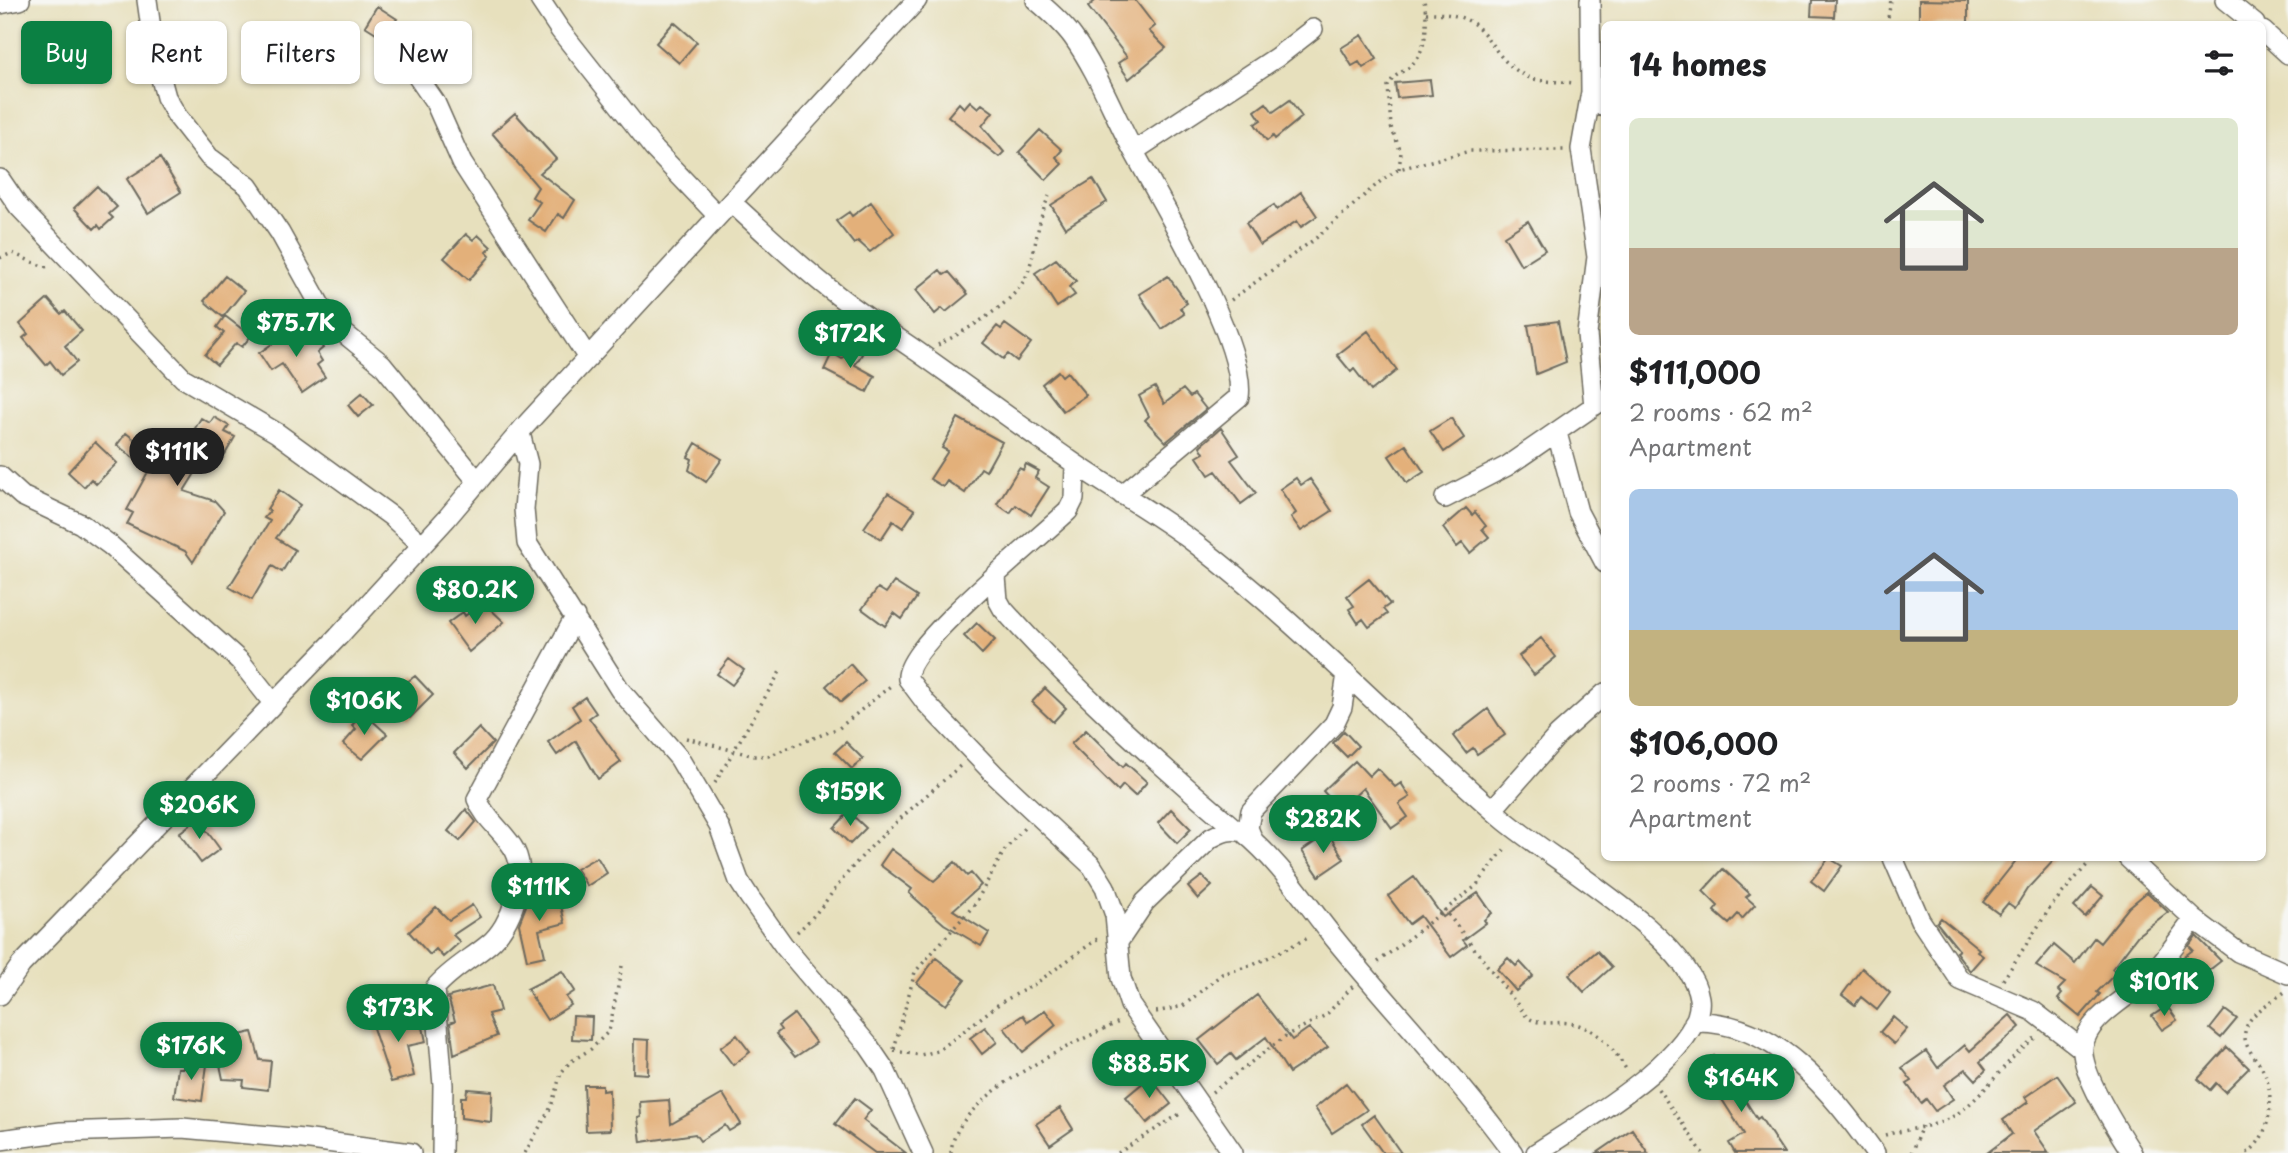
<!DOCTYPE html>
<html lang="en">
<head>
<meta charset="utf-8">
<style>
  :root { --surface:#fff; --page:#f6f6f6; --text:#202124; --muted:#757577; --accent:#0b8043 }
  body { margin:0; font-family:"Playpen Sans",sans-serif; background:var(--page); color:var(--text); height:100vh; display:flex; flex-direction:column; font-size:26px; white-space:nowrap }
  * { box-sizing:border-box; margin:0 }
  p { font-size:23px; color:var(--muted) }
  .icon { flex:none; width:38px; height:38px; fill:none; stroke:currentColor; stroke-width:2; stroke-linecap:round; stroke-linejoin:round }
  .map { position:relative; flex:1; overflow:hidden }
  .details { position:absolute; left:1601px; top:21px; width:665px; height:840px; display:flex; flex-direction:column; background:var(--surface); border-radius:10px; box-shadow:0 2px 5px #0004 }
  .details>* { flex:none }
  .hud { position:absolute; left:21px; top:21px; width:665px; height:63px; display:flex; gap:14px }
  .price { position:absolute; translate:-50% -60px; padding:0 16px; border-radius:24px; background:var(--accent); color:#fff; font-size:23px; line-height:46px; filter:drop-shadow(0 2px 4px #0008) }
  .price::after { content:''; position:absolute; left:50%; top:42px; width:21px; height:16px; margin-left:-10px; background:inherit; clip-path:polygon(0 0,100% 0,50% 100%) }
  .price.active { background:#222; color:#fff }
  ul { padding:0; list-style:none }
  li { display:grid; align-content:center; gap:14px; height:371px; padding:0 28px }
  li span { display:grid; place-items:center; height:217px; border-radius:10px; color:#555 }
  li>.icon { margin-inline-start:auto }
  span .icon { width:126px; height:126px; fill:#fffc; stroke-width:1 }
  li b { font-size:30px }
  h2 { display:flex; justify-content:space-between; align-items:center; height:84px; padding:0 28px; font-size:30px }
  .pill { padding:0 24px; border-radius:10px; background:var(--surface); box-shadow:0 2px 5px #0004; font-size:24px; line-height:63px }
  .pill.active { background:var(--accent); color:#fff }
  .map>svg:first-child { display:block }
  .building { fill:#e3b07a }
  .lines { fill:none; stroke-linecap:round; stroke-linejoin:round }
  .street-casing { stroke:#6d6a5e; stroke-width:22 }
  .path { stroke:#6d6a5e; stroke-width:3.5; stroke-dasharray:2 5; stroke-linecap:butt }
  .street { stroke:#fff; stroke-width:19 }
</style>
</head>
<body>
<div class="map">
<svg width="2288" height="1153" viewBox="0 0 2288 1153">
  <rect width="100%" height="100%" fill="#f6f6f2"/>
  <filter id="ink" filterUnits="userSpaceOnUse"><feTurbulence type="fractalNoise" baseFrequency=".0143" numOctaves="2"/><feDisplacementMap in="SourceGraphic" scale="14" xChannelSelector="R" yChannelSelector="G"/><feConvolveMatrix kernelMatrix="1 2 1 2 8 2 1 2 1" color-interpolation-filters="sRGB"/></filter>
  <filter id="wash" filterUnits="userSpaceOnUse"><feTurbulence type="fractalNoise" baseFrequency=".00686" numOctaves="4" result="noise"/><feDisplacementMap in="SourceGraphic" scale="28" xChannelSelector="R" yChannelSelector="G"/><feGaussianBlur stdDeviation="1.57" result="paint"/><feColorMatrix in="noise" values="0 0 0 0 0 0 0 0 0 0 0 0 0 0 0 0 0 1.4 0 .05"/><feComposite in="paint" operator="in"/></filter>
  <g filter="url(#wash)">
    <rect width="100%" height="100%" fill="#e7e0bd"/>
    <g id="blocks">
      <path class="building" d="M1096 0H1135L1155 26 1149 31 1166 48 1129 79 1118 63 1127 57 1088 7Z
        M1812 0H1835L1834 17 1811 16Z
        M1919 0 1968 1V24H1919Z
        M377 6 397 19 384 38 365 26Z
        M674 22 697 42 679 63 656 43Z
        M1362 35 1377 59 1363 68 1359 62 1352 66 1341 48Z
        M1430 80 1432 95 1397 98 1395 83Z
        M1290 100 1302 117 1275 139 1273 136 1267 141 1255 124 1261 120 1255 111 1266 103 1273 112Z
        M970 101 978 108 982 104 993 112 982 126 1004 152 999 157 948 116 959 103 964 108Z
        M515 113 556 159 540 173 575 200 564 218 558 214 546 232 528 220 540 202 532 197 538 187 492 133Z
        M1040 130 1062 150 1056 157 1062 164 1046 180 1019 152Z
        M160 158 181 192 148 213 127 179Z
        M1093 179 1107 202 1065 228 1051 205Z
        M97 186 117 207 109 214 113 218 101 229 98 225 94 229 74 208Z
        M1301 192 1317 216 1301 227 1297 221 1260 245 1246 223 1274 205 1277 210Z
        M871 202 894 233 870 252 858 241 854 244 836 221 849 212 852 216Z
        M1528 221 1545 250 1521 265 1504 236Z
        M466 234 473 240 478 235 491 247 486 252 490 256 469 280 444 258Z
        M1056 259 1076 281 1069 287 1075 295 1057 307 1035 273Z
        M940 270 944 275 949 272 968 294 946 312 942 308 935 314 916 290Z
        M225 276 244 291 223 317 204 301Z
        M1168 276 1187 303 1180 308 1184 314 1162 329 1139 294Z
        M48 299 61 314 65 311 82 331 65 346 77 362 61 375 50 361 46 365 23 338 28 334 20 324Z
        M225 316 251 336 242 347 236 343 217 365 205 355 224 333 217 327Z
        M1558 321 1566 362 1536 374 1528 325Z
        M1005 324 1031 343 1017 361 1008 354 1003 359 983 343 997 326 1001 329Z
        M292 330 300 341 312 332 323 348 317 353 322 361 317 365 325 377 302 393 282 364 271 371 259 353Z
        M1368 331 1397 370 1371 391 1354 369 1351 372 1337 355Z
        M850 347 862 354 855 365 875 376 867 392 824 370 832 353 842 359Z
        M1058 371 1062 376 1067 372 1086 395 1063 411 1042 384Z
        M1155 387 1164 404 1183 389 1190 397 1194 394 1206 409 1166 442 1145 420 1149 416 1139 396Z
        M362 393 373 405 358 417 348 405Z
        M214 417 229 426 225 432 235 437 220 463 217 462 213 468 202 462 184 491 215 501 224 511 193 562 185 551 127 524 133 513 127 510 149 470 117 445 126 433 135 440 142 433 176 461 201 418 210 423Z
        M958 418 1002 442 986 471 981 468 965 493 947 481 943 487 930 479 948 451 942 448Z
        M1451 418 1464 438 1444 452 1430 431Z
        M1221 428 1239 455 1231 460 1256 493 1241 504 1216 471 1209 475 1197 457 1204 453 1200 446Z
        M95 442 117 463 96 484 91 479 84 487 68 472Z
        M696 443 722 459 706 482 689 470 692 459 688 457Z
        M1406 445 1424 472 1407 483 1389 456Z
        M1026 464 1039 471 1035 478 1049 487 1031 515 1016 505 1010 513 997 504 1019 468 1023 470Z
        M1296 478 1301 485 1310 479 1332 511 1301 531 1291 517 1296 513 1280 489Z
        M279 490 300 505 276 538 295 550 282 572 272 566 252 600 229 587 270 521 264 518 270 511 267 509Z
        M888 493 915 510 903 528 893 521 881 539 864 528Z
        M1466 508 1472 515 1475 512 1486 526 1482 529 1489 537 1470 553 1462 543 1457 547 1443 528Z
        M1369 579 1390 604 1383 609 1387 614 1369 627 1363 619 1358 623 1349 609 1354 606 1347 596Z
        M894 582 917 597 902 619 894 613 885 626 862 609 878 588 886 593Z
        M483 602 504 622 469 652 448 623 463 612 465 616Z
        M977 623 995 640 982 654 964 636Z
        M1541 638 1556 657 1534 675 1519 656Z
        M729 659 744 670 732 685 717 674Z
        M850 664 865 681 841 702 826 686Z
        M415 676 433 695 410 718 388 696Z
        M1045 688 1066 708 1053 722 1032 702Z
        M585 697 596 713 589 718 621 762 598 779 576 741 557 755 548 742 580 719 572 706Z
        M1488 709 1505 735 1477 754 1473 748 1466 753 1453 736Z
        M364 713 387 734 362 759 343 744 356 729 352 725Z
        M479 728 493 743 468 768 454 753Z
        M1086 730 1123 767 1126 763 1147 782 1135 796 1123 785 1118 791 1071 744Z
        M1344 731 1358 746 1347 757 1333 743Z
        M846 742 863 759 852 769 835 752Z
        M1355 761 1369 776 1377 768 1395 787 1401 783 1410 797 1399 804 1408 817 1392 828 1363 788 1340 810 1323 791Z
        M466 809 476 822 460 841 448 831Z
        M1171 809 1191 829 1177 843 1158 823Z
        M849 812 866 828 850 844 834 828Z
        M198 819 220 849 201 863 179 833Z
        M1328 833 1344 859 1319 876 1302 851Z
        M891 849 934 881 955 862 967 876 971 873 981 885 953 910 989 933 981 946 944 924 909 893 912 889 880 865Z
        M597 857 607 873 587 886 576 869Z
        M1829 858 1842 866 1824 891 1811 881Z
        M2018 858H2056L2027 889 2015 908 2008 903 1999 914 1983 902Z
        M1723 869 1750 894 1746 897 1755 905 1742 919 1738 914 1729 924 1714 911 1718 906 1703 891Z
        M1202 876 1212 886 1198 899 1188 887Z
        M1414 877 1443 917 1478 893 1492 913 1484 920 1486 923 1463 940 1467 945 1451 957 1420 916 1409 924 1388 896Z
        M2092 887 2103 896 2085 917 2074 907Z
        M2147 892 2168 912 2138 935 2112 969 2116 973 2097 992 2100 994 2080 1017 2058 999 2062 994 2058 990 2065 983 2036 966 2054 945 2075 963 2094 938 2100 943 2129 907Z
        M558 893 565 923 539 930 545 956 527 960 519 924 528 901Z
        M472 905 480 917 453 935 460 942 443 957 436 949 430 955 409 932 436 907 449 920Z
        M1941 918 1979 949 1977 951 1983 956 1970 971 1956 952 1959 950 1937 923Z
        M2196 936 2221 961 2198 979 2182 958 2193 950 2189 946Z
        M1597 951 1612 967 1584 992 1569 975Z
        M936 958 965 980 946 1005 917 983Z
        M1508 958 1516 966 1520 962 1533 976 1516 991 1497 969Z
        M1862 968 1890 993 1877 1010 1861 997 1855 1005 1842 995Z
        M562 971 575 991 566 997 571 1005 547 1020 527 989Z
        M493 985 500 1011 488 1014 497 1036 454 1054 450 1023 455 1021 448 997Z
        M1257 995 1292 1040 1309 1028 1328 1047 1289 1073 1266 1037 1236 1060 1231 1054 1218 1064 1199 1040Z
        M2167 1006 2177 1020 2162 1030 2152 1016Z
        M1045 1010 1056 1025 1023 1052 1004 1028 1023 1015 1028 1022Z
        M2225 1010 2237 1019 2221 1038 2210 1029Z
        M401 1012 406 1025 422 1022 426 1042 407 1046 414 1076 391 1082 371 1022Z
        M794 1014 816 1043 795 1057 776 1034 781 1030 778 1026Z
        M2010 1015 2020 1027 1980 1062 1986 1070 1976 1080 1966 1069 1944 1085 1953 1099 1935 1111 1926 1099 1921 1103 1907 1084 1912 1081 1902 1068 1926 1051 1938 1068 1965 1045 1970 1051Z
        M573 1016 592 1017 591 1040 572 1039Z
        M1893 1017 1907 1029 1894 1044 1880 1032Z
        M985 1027 997 1042 982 1054 970 1038Z
        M252 1032 260 1060 271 1061 268 1090 243 1087 244 1080 223 1079 215 1041Z
        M737 1035 750 1052 733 1065 720 1048Z
        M634 1039 649 1040 648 1074 633 1073Z
        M2227 1047 2249 1068 2225 1092 2216 1083 2210 1090 2198 1079Z
        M1714 1056 1738 1093 1740 1092 1757 1119 1760 1117 1784 1153H1735L1729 1143 1744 1134 1700 1065Z
        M184 1063 207 1065 202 1101 174 1097 178 1068H184Z
        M2057 1075 2076 1102 2034 1131 2049 1153H1987L2012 1134 2003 1120 2028 1102 2025 1097Z
        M1150 1077 1171 1104 1147 1123 1126 1097Z
        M1346 1083 1367 1110 1332 1133 1315 1108Z
        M584 1085H602V1091L609 1090 610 1130 586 1131Z
        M467 1089 492 1091 491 1122 461 1118V1097H466Z
        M723 1094 741 1124 729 1131 725 1125 700 1141 695 1134 641 1142 638 1118 641 1117 640 1102 669 1100 671 1124Z
        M855 1098 871 1110 863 1120 906 1153H875L835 1124Z
        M1060 1108 1073 1129 1050 1145 1036 1124Z
        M1374 1115 1401 1153H1383L1362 1124Z
        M1632 1129 1648 1153H1597Z"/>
    </g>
  </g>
  <g filter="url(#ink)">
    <use href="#blocks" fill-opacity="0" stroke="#6d6a5e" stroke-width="2"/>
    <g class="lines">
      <defs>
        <path id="street" d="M147 0 155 57 166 97 177 116 209 157 248 186 280 233 329 321 382 364 478 482
          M540 0 560 30 654 149 718 216
          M1036 0C1049 11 1063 23 1073 37 1098 72 1113 113 1133 150 1161 202 1247 344 1239 397L1122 495
          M1590 0 1591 92 1595 103 1605 107
          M2225 0 2255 24
          M0 4 20 0
          M2263 31 2288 54
          M395 44 435 102 462 163 588 358
          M1591 92 1581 149 1597 257 1587 334 1594 406
          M1134 151 1277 57 1313 29
          M0 179 19 207 183 378 277 433 391 516 422 545
          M731 202C764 232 797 264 832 291 859 313 889 332 918 352 969 388 1019 425 1071 461 1111 489 1156 513 1196 544 1305 628 1399 729 1503 819 1550 859 1691 939 1699 998 1707 1052 1575 1127 1536 1153
          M520 433 528 464 524 509 527 543 620 690 679 758 719 826 739 881 750 898 784 946 868 1045 885 1070 923 1153
          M1557 433 1578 512 1605 563
          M1075 464 1074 499 1068 511C1041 537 903 647 908 679L926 703 996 776 1092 866 1105 887 1115 915 1121 978 1130 1005 1233 1153
          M0 476 22 496 81 524 110 545 240 661 274 704
          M1445 498 1507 466 1604 399
          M996 577 998 600 1003 609C1075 689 1154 760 1235 829
          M1493 809 1558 735 1605 693
          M1253 840 1248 828 1251 811 1334 724 1342 707 1347 674
          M1893 858 1920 920 1960 980 2033 1011 2082 1049
          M2128 858 2194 919 2238 952 2288 974
          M1118 942 1145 902 1211 838C1222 832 1231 828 1243 832 1281 863 1304 901 1334 938 1393 1011 1458 1077 1513 1153
          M0 995 21 965 338 637 447 518 524 427 917 0
          M1694 1022C1776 1020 1831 1092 1875 1153
          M0 1140 61 1132 182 1128 303 1139 411 1153
          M442 1153 443 1085 435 988C450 970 471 959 489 944 511 926 528 877 515 851 505 832 485 820 477 799L575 617
          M2132 1153C2118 1131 2080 1073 2083 1047 2087 1018 2125 1000 2144 982 2163 963 2178 940 2194 919"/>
      </defs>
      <use href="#street" class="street-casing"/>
      <path class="path" d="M1426 13C1496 12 1480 51 1524 75 1537 83 1559 81 1573 83
        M1887 24 1891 0
        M1399 169 1401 152 1391 127 1388 86C1392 77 1400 73 1408 68 1428 52 1428 23 1424 0
        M0 258 12 253 44 267 52 266
        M1231 300 1316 238 1382 180 1399 169 1470 151 1564 150
        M938 345C966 330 1020 302 1029 269 1037 243 1037 222 1049 196
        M686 738 754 756H768L839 728 893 684
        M715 783 781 670
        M1444 909 1527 1017C1542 1027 1553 1021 1569 1023 1595 1026 1614 1049 1626 1069
        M797 932C821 912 836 885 857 862 888 827 925 797 960 766
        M1378 962 1476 886 1507 846
        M2003 980 2052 905 2093 858
        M1156 1012 1183 1006 1222 974 1253 965 1310 937
        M894 1049 915 972 975 904 1004 851 1024 828
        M894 1051 920 1055 938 1051 1000 1003 1035 984 1100 937
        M1658 1089 1703 1153
        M1212 1092 1287 1035 1326 1015 1353 986
        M1885 1135C1903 1130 1926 1128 1944 1121 1982 1104 2003 1059 2038 1036
        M525 1153 551 1107 561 1073 570 1062 591 1049 609 1031 622 966
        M951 1153C953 1096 1074 1043 1119 1022
        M1118 1153 1183 1112
        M1911 1153 1922 1126
        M2247 1153C2271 1137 2276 1096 2263 1070 2257 1057 2243 1049 2245 1032 2248 1013 2272 1002 2286 991"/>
      <use href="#street" class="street"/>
    </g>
  </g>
</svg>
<b class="price" style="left:296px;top:359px">$75.7K</b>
<b class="price" style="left:850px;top:370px">$172K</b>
<b class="price active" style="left:177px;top:488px">$111K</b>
<b class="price" style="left:475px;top:626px">$80.2K</b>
<b class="price" style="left:364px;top:737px">$106K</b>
<b class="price" style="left:850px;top:828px">$159K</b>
<b class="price" style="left:199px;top:841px">$206K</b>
<b class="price" style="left:1323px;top:855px">$282K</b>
<b class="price" style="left:539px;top:923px">$111K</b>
<b class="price" style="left:2164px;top:1018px">$101K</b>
<b class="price" style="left:398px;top:1044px">$173K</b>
<b class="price" style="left:191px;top:1082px">$176K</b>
<b class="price" style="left:1149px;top:1100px">$88.5K</b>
<b class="price" style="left:1741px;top:1114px">$164K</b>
<div class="hud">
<a class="pill active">Buy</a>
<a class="pill">Rent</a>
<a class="pill">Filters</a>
<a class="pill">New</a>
</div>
<section class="details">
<h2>14 homes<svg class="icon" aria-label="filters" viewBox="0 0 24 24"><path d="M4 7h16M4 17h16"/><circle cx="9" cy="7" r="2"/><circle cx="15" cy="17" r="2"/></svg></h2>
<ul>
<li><span style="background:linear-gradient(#dfe7d0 60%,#b9a48a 0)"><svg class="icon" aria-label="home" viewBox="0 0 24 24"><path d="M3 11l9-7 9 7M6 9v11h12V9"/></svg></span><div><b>$111,000</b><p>2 rooms · 62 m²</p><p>Apartment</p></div></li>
<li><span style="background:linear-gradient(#a9c7e8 65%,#c2b280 0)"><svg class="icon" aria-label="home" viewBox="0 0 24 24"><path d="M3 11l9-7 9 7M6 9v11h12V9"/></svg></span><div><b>$106,000</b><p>2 rooms · 72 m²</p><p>Apartment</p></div></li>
</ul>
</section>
</div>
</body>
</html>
